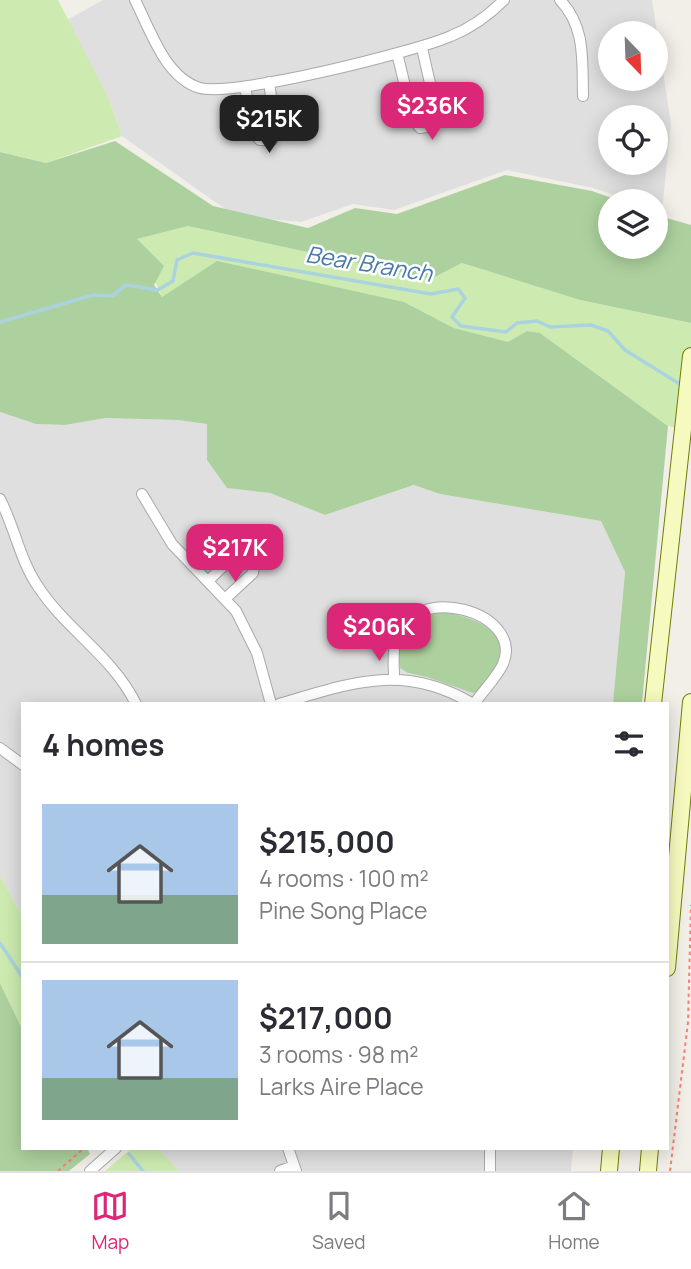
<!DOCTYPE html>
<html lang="en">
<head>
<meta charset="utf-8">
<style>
  :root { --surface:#fff; --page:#f2f2f3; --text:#2b2b33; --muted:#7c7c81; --line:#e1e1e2; --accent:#db2777 }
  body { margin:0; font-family:Manrope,sans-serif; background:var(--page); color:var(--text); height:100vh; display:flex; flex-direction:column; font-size:26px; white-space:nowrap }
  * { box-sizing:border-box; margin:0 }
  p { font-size:23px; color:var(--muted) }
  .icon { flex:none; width:38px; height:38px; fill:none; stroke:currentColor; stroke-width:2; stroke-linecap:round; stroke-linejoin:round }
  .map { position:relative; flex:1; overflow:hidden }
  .drawer { position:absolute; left:21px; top:702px; width:648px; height:448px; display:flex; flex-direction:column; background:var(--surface); border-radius:0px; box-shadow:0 4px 18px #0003 }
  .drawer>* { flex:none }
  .needle { width:46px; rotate:157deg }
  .buttons { position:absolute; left:598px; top:21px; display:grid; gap:14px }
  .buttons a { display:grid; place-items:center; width:70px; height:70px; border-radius:50%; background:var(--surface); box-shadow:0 4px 18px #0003; font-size:35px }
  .price { position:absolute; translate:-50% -60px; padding:0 16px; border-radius:14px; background:var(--accent); color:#fff; font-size:23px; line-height:46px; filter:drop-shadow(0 2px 4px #0008) }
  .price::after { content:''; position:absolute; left:50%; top:42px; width:21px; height:16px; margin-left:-10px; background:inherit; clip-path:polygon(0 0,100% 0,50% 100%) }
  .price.current { background:#222; color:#fff }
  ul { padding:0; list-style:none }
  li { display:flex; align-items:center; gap:21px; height:175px; padding:0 21px }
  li+li { border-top:2px solid var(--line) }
  li span { display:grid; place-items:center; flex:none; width:196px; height:140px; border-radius:0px; color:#555 }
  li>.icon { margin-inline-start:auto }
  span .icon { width:84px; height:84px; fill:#fffc; stroke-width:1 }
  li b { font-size:30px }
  h2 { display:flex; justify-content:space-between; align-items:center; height:84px; padding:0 21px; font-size:30px }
  .tabs { display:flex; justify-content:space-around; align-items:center; height:98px; border-top:2px solid var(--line); background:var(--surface); font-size:19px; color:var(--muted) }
  .tabs a { display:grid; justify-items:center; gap:4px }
  .tabs .current { color:var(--accent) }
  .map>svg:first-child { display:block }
  .residential { fill:#e0dfdf; fill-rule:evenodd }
  .grass { fill:#cdebb0 }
  .forest { fill:#add19e }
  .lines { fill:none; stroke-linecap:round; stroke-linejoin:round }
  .stream { stroke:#aad3df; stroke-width:3.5 }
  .street-casing { stroke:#a9a9a9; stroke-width:12 }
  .secondary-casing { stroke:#707d05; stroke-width:18 }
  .path { stroke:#fa8072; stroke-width:2; stroke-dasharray:3.5 3.5; stroke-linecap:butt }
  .street { stroke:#fff; stroke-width:10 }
  .secondary { stroke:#f7fabf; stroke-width:16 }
  .labels { text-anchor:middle; stroke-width:5; stroke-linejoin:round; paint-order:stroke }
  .water-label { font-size:23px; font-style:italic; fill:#4a7aab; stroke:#fff }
</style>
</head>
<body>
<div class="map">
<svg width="691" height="1171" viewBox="0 0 691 1171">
  <rect width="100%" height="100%" fill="#f2efe9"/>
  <path class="residential" d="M103 0H652L671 124 662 211 656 209V201H633L593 188 507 170 394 210 353 204 301 222 235 216 122 136 108 97 67 20ZM611 33H656V79H611ZM611 117H656V163H611Z
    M0 412 36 424 65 425 106 418 178 420 207 424V460L227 487 270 493 325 515 415 485 440 494 601 521 625 572 613 703 23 704V918L0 876Z
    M158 1148H573L571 1171H179Z"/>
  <path class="grass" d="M0 0H58L108 97 122 136 46 163 0 152Z
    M188 226 431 279 462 263 580 300 691 323V430L668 426 540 333 527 331 508 343 454 328 404 302 162 297 136 239Z
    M0 876 23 918V1031L0 983Z
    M132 1148H158L179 1171H105Z"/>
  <path class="forest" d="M115 141 213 206 308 228 355 208 397 214 505 175 592 191 620 201H611V247H656V215L691 225V323L580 300 462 263 431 279 188 226 137 239 164 266 154 285 162 297 217 261 404 302 454 328 508 342 527 331 540 333 668 426 642 703H613L625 572 601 521 440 494 414 485 325 515 270 493 227 488 207 460V424L178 420 106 418 65 425 36 424 0 412V152L46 163Z
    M448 612C471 618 513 630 498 664 494 674 484 683 478 691L473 693 427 677 408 673 400 668C392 633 418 614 448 612Z
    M0 983 23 1031V1148H87L90 1154 69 1171H0Z"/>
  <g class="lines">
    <path class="stream" d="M0 322 93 295 112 296 126 285 158 290 173 281 177 260 193 253 431 294 458 289 465 298 452 317 461 326 506 332 517 323 537 321 550 327 591 325 608 331 625 350 683 386
      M0 943 23 978
      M129 1154 143 1171"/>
    <defs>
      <path id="street" d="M135 0C150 29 165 78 200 88 234 97 414 52 451 36 471 28 489 15 504 0
        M560 0C586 27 582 61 583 96
        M397 53 413 119 420 128 434 126 437 114 422 48
        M245 87 254 134 260 140H272L276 132 269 82
        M142 494 172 544 236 611 257 653 271 704
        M0 499C15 528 20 561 39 588 67 630 113 657 136 704
        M209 580 236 554H250L255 559 253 573 226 598
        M394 677C394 665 392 651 396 639 413 580 525 612 503 664 497 677 483 691 474 704
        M279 704C351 683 403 662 473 704
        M0 748 23 765
        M288 1148 296 1171
        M90 1171 116 1148
        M280 1171 294 1166
        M490 1171V1148"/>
      <path id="secondary" d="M653 704 691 356
        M667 968 691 702
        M609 1171 611 1148
        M648 1171 650 1148"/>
    </defs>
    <use href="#street" class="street-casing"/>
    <use href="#secondary" class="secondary-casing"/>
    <path class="path" d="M58 1171 84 1148
      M670 1171 688 1022 691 905"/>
    <use href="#street" class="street"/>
    <use href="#secondary" class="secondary"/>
  </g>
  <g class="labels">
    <g class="water-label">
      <text transform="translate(369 264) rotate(9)" y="8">Bear Branch</text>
    </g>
  </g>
</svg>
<div class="buttons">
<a><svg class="needle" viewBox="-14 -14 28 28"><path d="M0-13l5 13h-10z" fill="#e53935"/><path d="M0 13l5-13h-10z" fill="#7c7c81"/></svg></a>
<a><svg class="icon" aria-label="locate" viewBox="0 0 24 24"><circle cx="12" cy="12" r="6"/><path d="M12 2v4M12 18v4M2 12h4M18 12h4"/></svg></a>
<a><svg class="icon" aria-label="layers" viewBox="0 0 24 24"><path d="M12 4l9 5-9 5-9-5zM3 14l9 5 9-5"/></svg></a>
</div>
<b class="price" style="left:432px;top:142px">$236K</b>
<b class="price current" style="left:269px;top:155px">$215K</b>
<b class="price" style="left:235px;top:584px">$217K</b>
<b class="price" style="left:379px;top:663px">$206K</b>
<section class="drawer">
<h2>4 homes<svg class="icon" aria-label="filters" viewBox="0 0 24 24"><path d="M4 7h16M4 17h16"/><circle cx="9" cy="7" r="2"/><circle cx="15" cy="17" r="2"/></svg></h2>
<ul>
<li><span style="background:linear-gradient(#a9c7e8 65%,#7fa58c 0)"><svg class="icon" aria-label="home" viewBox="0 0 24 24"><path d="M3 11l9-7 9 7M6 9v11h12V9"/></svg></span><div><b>$215,000</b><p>4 rooms · 100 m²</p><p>Pine Song Place</p></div></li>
<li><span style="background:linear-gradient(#a9c7e8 70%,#7fa58c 0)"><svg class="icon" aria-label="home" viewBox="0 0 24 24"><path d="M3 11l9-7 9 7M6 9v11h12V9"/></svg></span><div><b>$217,000</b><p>3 rooms · 98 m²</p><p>Larks Aire Place</p></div></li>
</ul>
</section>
</div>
<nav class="tabs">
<a class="current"><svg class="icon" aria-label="map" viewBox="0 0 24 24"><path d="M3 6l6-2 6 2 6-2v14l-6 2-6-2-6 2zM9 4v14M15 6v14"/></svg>Map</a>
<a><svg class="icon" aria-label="saved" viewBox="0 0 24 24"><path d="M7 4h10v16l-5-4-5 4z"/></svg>Saved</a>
<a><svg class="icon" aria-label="home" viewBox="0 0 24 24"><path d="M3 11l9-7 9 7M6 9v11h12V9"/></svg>Home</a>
</nav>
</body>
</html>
